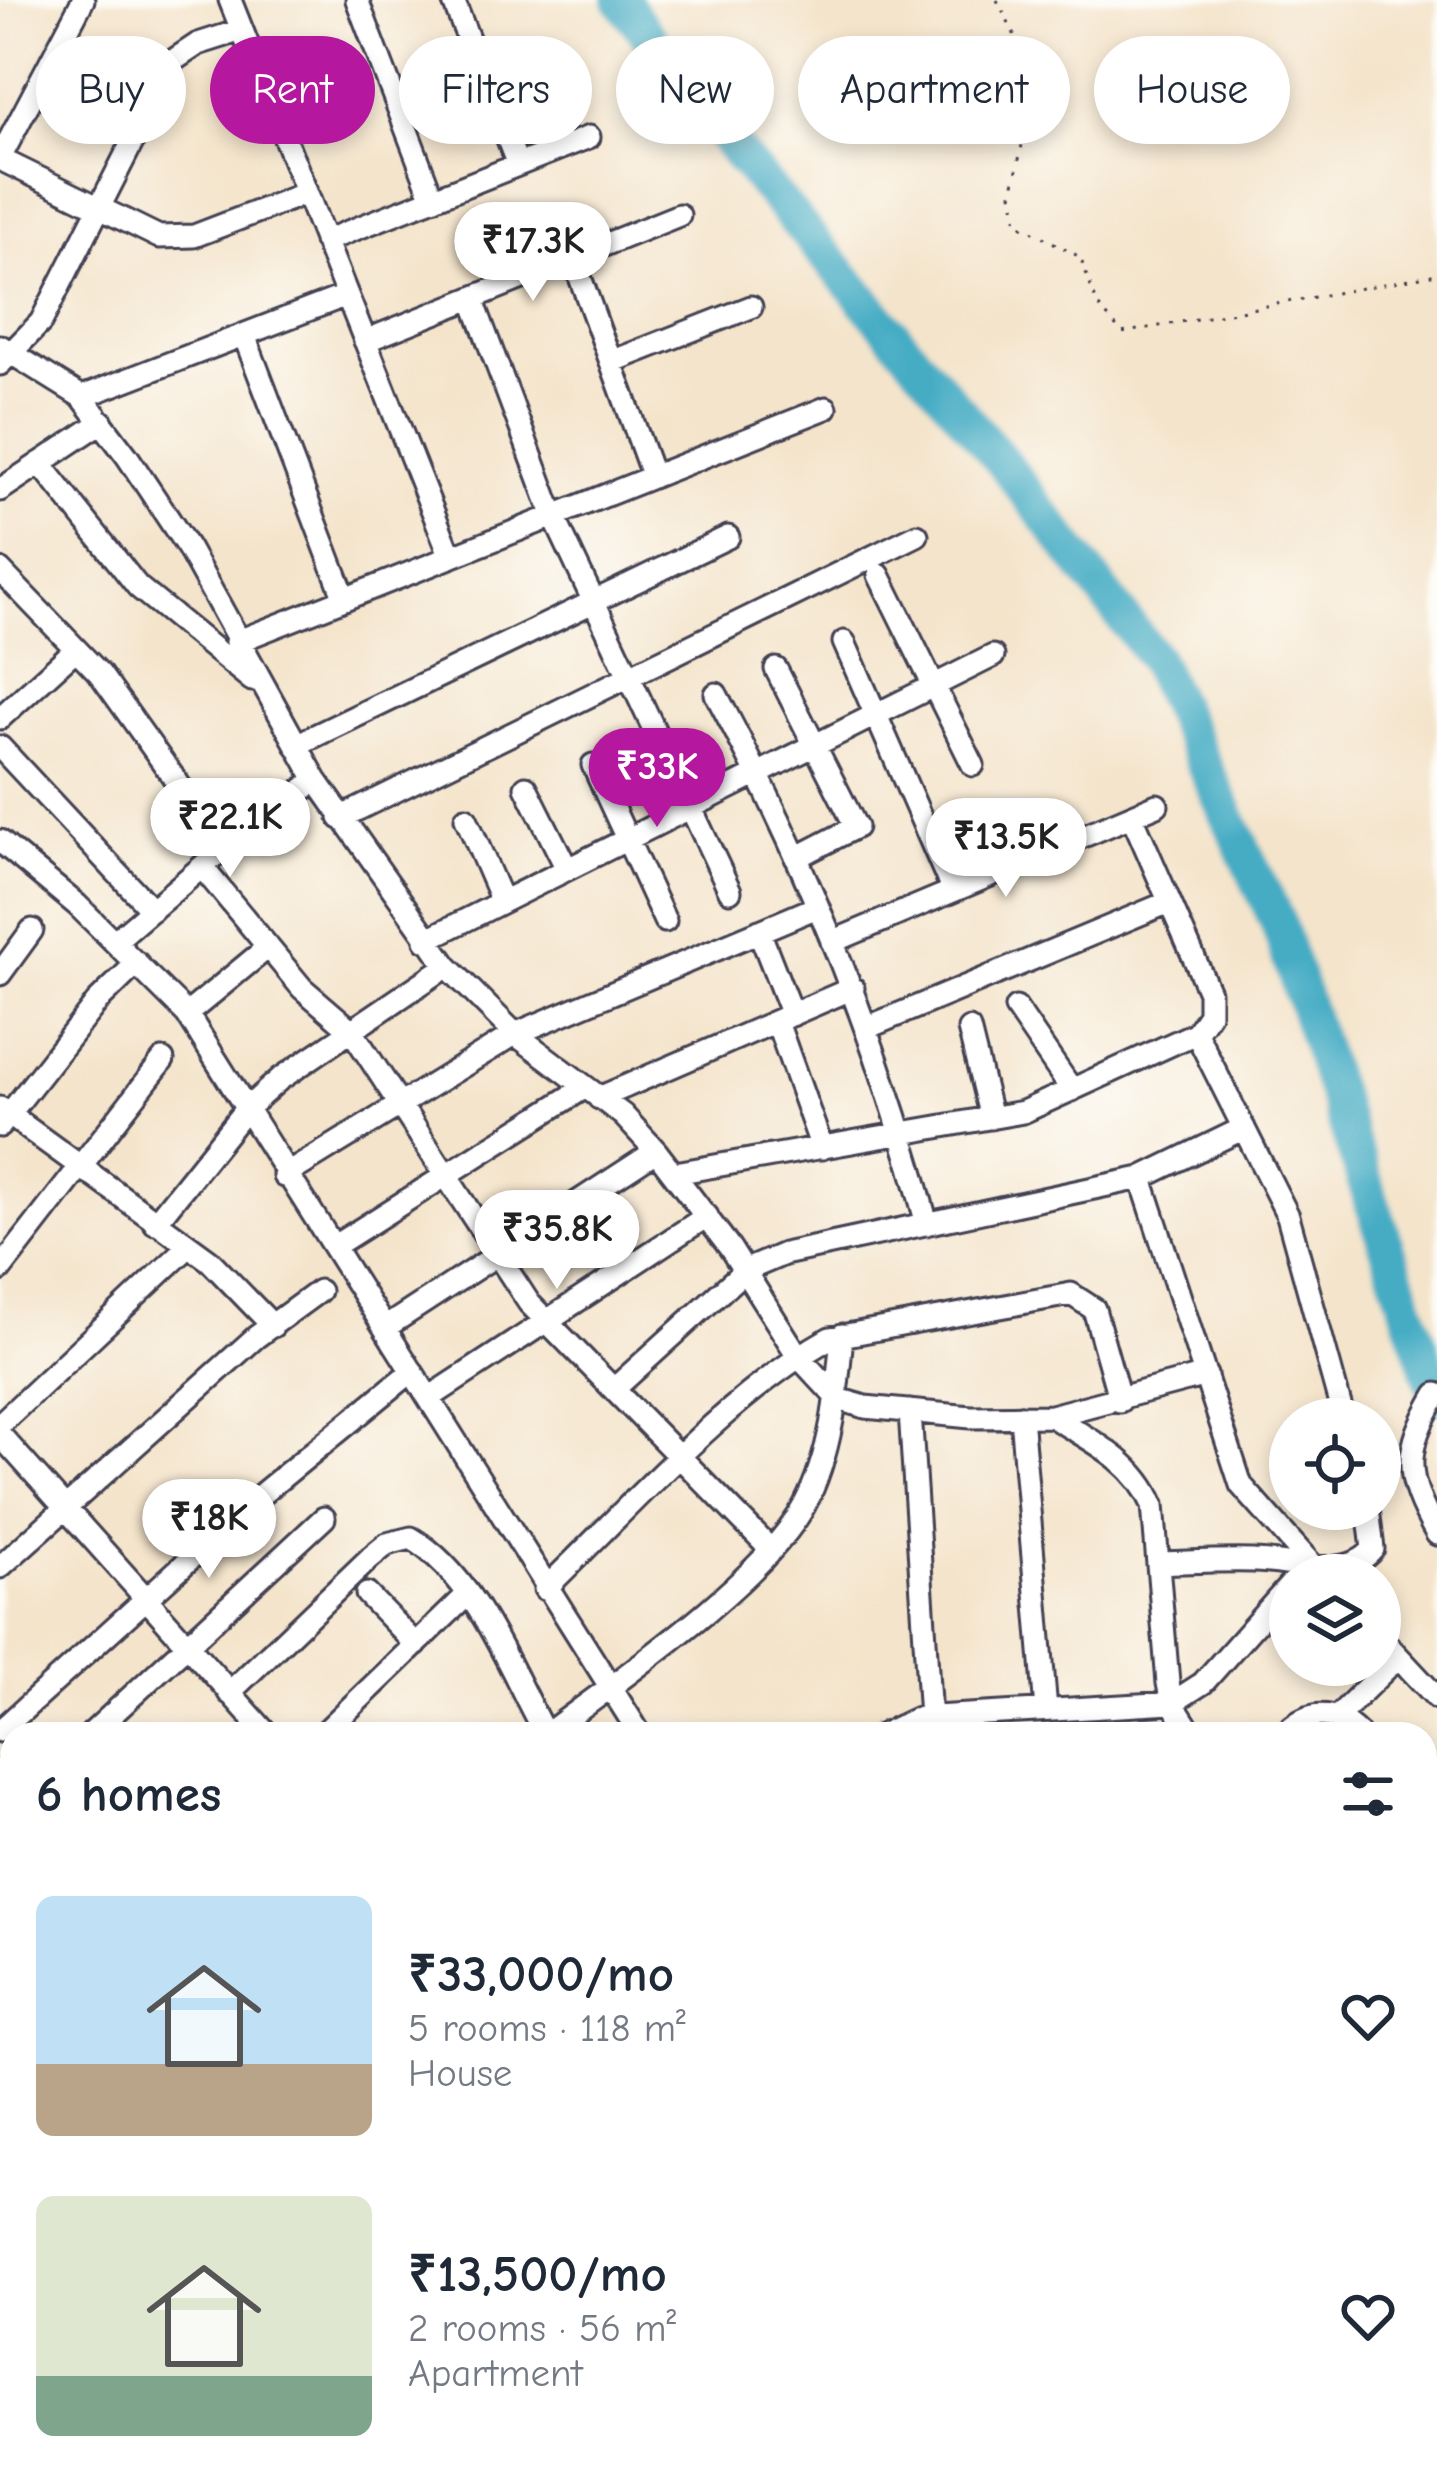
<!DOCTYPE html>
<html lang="en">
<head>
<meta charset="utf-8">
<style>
  :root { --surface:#fff; --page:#f2f2f3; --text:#1f2937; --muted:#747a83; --accent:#b5179e }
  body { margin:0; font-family:"Comic Neue",sans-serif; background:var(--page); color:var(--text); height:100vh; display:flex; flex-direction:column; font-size:45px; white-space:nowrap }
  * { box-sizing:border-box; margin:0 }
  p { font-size:39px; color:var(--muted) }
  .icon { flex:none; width:66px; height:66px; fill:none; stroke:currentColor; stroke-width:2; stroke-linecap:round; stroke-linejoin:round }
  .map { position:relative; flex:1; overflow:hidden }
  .panel { position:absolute; left:0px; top:1722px; width:1437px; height:771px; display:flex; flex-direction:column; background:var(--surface); border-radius:36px 36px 0 0; box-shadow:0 6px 18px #0003 }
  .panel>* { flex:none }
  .banner { position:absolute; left:36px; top:36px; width:1365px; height:108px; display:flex; gap:24px }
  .buttons { position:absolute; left:1269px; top:1398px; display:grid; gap:24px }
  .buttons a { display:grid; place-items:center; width:132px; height:132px; border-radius:50%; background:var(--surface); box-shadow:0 6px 18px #0003; font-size:60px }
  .price { position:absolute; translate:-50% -102px; padding:0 27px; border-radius:42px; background:#fff; color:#222; font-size:39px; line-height:78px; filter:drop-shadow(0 3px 6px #0008) }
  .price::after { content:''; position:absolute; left:50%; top:72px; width:36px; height:27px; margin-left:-18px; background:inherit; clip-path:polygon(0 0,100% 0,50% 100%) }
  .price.current { background:var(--accent); color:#fff }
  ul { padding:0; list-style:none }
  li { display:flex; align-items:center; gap:36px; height:300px; padding:0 36px }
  li span { display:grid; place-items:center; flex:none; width:336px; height:240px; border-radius:18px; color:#555 }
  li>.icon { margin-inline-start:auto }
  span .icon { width:144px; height:144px; fill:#fffc; stroke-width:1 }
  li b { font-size:51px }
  h2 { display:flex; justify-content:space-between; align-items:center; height:144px; padding:0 36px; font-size:51px }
  .tag { padding:0 42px; border-radius:54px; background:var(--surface); box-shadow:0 6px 18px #0003; font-size:42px; line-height:108px }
  .tag.current { background:var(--accent); color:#fff }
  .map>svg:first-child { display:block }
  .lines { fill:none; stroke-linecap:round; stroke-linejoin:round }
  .river { stroke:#44acc4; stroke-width:36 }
  .street-casing { stroke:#423f51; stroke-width:27 }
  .secondary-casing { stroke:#423f51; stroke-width:36 }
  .path { stroke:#423f51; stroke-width:3; stroke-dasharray:3 9; stroke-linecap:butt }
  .street { stroke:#fff; stroke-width:21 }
  .secondary { stroke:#fbe6c4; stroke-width:30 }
</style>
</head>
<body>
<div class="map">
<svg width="1437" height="2491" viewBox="0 0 1437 2491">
  <rect width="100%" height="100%" fill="#fdfcf7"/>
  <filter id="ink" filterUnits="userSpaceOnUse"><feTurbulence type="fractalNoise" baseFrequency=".00833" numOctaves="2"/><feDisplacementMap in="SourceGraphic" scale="24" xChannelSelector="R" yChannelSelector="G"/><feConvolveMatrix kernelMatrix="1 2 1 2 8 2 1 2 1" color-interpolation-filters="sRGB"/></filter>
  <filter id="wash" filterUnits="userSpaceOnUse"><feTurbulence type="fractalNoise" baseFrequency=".004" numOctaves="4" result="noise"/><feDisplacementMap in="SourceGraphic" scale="48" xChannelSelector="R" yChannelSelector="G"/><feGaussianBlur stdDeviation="2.7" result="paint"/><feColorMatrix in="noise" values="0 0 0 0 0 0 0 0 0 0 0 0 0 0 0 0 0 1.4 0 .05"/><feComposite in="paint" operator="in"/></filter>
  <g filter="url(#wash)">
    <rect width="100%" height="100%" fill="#f4e4cb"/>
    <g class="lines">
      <path class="river" d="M621 0 729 143 1002 461 1154 658 1277 921 1437 1395"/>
    </g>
  </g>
  <g filter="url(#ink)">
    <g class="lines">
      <defs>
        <path id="street" d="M230 0 451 557
          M357 0 433 199
          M453 0 518 165
          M0 158 83 0
          M0 159 159 237 194 236 306 193
          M325 241 589 137
          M573 258 653 477
          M472 298 554 517 730 891
          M244 335 345 599
          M365 341 679 215
          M0 346 82 397 127 456 188 548 316 780 447 966 515 1034 623 1115 656 1151 730 1248 798 1356 838 1399 865 1407 971 1417 1051 1416 1206 1375
          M611 362 751 307
          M0 364 41 322 174 60 198 44 242 30
          M82 397 347 295
          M40 463 138 587 252 680
          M0 490 102 422
          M0 570 100 674 224 848
          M879 575 973 765
          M236 642 826 408
          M844 642 953 891
          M776 669 856 827 796 858
          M716 694C806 862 878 1039 927 1224
          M0 718 76 649
          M296 745 728 537
          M0 747 152 910
          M593 765 665 921
          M526 787 567 869
          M340 818 917 535
          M466 818 502 901
          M0 841 77 905 187 1014 640 1734
          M202 867 302 988 352 1031 529 1303 769 1548
          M759 931 792 1015
          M426 940 993 656
          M115 941 238 836 316 780
          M832 942 1157 805
          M0 974 32 930
          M1016 1008 1072 1090
          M187 1014 268 947
          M777 1022 822 1148
          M866 1028 1169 902
          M969 1029 991 1118
          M1196 1033 1288 1216 1344 1419
          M599 1098 853 988
          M0 1108 209 1260 273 1326
          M0 1126 97 1002 137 963
          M675 1173 1023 1112 1196 1033 1209 1014V992L1132 816
          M284 1176 515 1034 817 907
          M1141 1178 1241 1485 1321 1575
          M155 1223 245 1110 280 1079 447 966
          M336 1245 584 1088
          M0 1270 163 1060
          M386 1327 656 1151
          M614 1389 744 1271 784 1254 1141 1178 1244 1128
          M1437 1394C1403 1451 1404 1476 1437 1534
          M429 1398 707 1216
          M910 1411 930 1717
          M1021 1416 1046 1710
          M1051 1416C1090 1440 1134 1460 1153 1505L1168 1683 1172 1703 1192 1734
          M0 1424 188 1247
          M0 1435 267 1734
          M1158 1563C1190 1562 1222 1560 1254 1561 1289 1561 1347 1582 1373 1549L1368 1509
          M0 1567 256 1337 319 1291
          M545 1589C629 1508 729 1394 830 1338L1071 1294 1094 1309 1120 1401
          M367 1594 416 1645
          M1380 1637 1437 1698
          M229 1693 371 1557 387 1544 411 1538C476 1576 510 1671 545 1734
          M1337 1717 1398 1657
          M0 1731 263 1493 412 1371
          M91 1734 324 1518
          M323 1734 467 1595
          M547 1734C616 1682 765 1579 804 1506 832 1453 837 1393 842 1335
          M884 1734 918 1718 1172 1703 1203 1683 1290 1585
          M1284 1734C1309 1709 1334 1709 1359 1734
          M0 1771 12 1783
          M1425 1809 1437 1823
          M0 1844 12 1834
          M1425 1868 1437 1853
          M12 2007 5 2013 12 2020
          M0 2044 12 2034
          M1425 2212 1437 2200
          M1425 2283 1437 2300
          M1425 2437 1437 2444
          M883 2481 891 2491
          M1048 2481 1055 2491
          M1186 2481 1205 2491
          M1313 2481 1318 2491
          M1362 2481 1370 2491
          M362 2491 374 2481
          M521 2491 533 2481
          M602 2491 615 2481
          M676 2491 688 2481
          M826 2491 840 2481
          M1237 2491 1242 2481"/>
        <path id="secondary" d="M0 2176 12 2192
          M301 2481 321 2491"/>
      </defs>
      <use href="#street" class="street-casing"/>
      <use href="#secondary" class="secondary-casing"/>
      <path class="path" d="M997 0 1036 78 1012 193 1017 223 1080 257 1098 306 1122 333 1437 274"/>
      <use href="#street" class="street"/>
      <use href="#secondary" class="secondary"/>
    </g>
  </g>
</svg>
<div class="buttons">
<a><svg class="icon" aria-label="locate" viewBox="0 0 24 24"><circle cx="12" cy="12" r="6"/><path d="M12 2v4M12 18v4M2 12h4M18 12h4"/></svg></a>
<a><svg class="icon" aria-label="layers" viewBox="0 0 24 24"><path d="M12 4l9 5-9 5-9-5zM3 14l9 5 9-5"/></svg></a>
</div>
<b class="price" style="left:533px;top:304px">₹17.3K</b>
<b class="price current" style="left:657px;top:830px">₹33K</b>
<b class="price" style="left:230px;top:880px">₹22.1K</b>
<b class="price" style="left:1006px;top:900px">₹13.5K</b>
<b class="price" style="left:557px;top:1292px">₹35.8K</b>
<b class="price" style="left:209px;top:1581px">₹18K</b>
<div class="banner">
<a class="tag">Buy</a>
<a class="tag current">Rent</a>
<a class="tag">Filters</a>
<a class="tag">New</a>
<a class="tag">Apartment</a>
<a class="tag">House</a>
</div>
<section class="panel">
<h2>6 homes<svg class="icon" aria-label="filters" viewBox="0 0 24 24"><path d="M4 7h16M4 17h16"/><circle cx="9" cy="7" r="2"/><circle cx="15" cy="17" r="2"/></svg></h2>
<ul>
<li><span style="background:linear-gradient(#bfe0f5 70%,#b9a48a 0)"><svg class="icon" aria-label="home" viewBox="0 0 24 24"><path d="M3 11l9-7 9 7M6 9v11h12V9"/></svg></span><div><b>₹33,000/mo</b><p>5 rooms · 118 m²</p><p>House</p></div><svg class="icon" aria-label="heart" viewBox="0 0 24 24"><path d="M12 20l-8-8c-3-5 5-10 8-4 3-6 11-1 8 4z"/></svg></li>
<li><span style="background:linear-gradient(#dfe7d0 75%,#7fa58c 0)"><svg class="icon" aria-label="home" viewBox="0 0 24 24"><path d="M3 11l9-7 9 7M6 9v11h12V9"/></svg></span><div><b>₹13,500/mo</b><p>2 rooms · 56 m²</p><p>Apartment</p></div><svg class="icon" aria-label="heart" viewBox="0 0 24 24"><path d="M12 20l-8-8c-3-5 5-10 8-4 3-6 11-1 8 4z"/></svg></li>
</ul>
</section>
</div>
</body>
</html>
